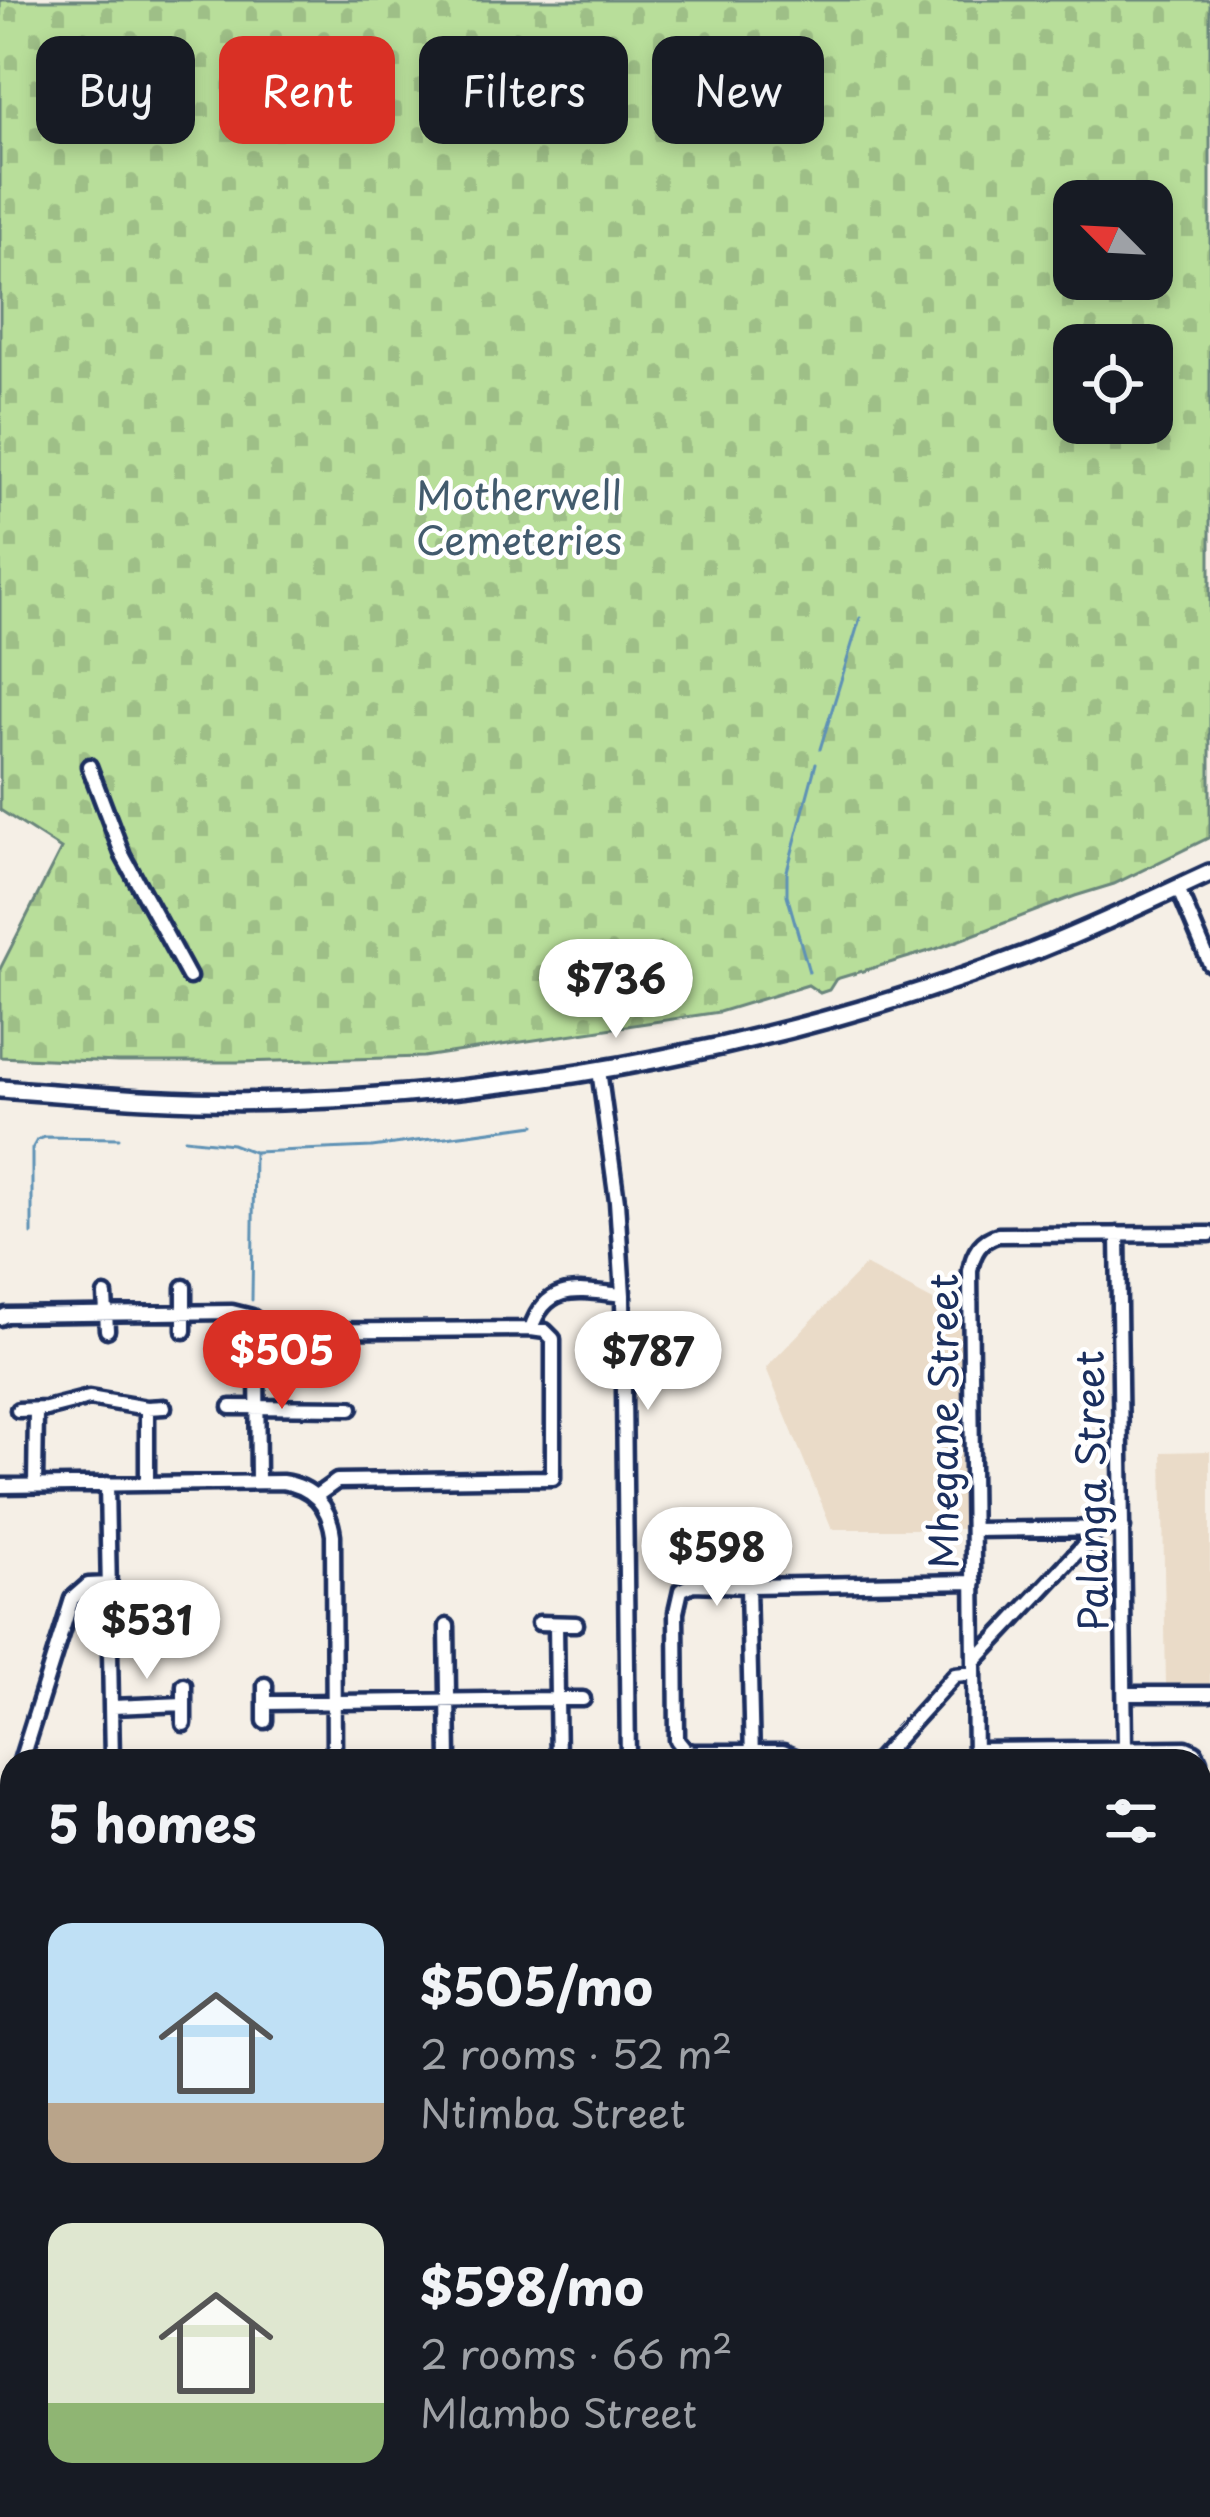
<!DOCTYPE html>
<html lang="en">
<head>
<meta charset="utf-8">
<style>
  :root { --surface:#171b24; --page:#20242c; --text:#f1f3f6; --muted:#9ea1a6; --accent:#d93025 }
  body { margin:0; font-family:"Playpen Sans",sans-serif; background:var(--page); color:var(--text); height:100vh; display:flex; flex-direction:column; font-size:45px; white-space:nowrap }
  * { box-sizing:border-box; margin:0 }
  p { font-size:39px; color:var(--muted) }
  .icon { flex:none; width:66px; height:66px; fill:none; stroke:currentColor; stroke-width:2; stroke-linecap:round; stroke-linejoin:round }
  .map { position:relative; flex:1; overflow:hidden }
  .details { position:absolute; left:0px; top:1749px; width:1212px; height:768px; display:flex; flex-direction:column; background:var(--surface); border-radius:36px 36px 0 0; box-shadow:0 6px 18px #0003 }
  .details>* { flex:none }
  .guide { position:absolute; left:36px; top:36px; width:1140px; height:108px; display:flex; gap:24px }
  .needle { width:78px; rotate:294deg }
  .buttons { position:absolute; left:1053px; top:180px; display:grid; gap:24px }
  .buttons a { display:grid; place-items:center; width:120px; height:120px; border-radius:24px; background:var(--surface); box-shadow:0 6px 18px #0003; font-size:60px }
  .price { position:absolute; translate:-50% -102px; padding:0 27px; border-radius:42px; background:#fff; color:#222; font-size:39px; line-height:78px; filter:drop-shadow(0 3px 6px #0008) }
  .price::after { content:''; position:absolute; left:50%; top:72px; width:36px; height:27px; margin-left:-18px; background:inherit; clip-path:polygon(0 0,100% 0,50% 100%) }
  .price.on { background:var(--accent); color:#fff }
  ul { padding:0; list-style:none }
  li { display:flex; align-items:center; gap:36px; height:300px; padding:0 48px }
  li span { display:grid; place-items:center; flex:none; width:336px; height:240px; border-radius:24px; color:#555 }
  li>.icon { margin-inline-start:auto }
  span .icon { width:144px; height:144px; fill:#fffc; stroke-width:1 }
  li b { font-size:51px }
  h2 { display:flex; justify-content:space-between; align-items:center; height:144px; padding:0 48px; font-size:51px }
  .pill { padding:0 42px; border-radius:24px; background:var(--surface); box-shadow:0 6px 18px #0003; font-size:42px; line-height:108px }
  .pill.on { background:var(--accent); color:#fff }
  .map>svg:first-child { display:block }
  .built { fill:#eadbc8 }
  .cemetery { fill:url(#cemetery-stones); stroke:#6a867c; stroke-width:3; fill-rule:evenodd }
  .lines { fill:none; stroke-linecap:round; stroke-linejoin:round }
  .stream { stroke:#5f92b5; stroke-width:3 }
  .minor-casing { stroke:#1b2f5e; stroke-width:21 }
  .major-casing { stroke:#1b2f5e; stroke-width:24 }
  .minor { stroke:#fff; stroke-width:12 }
  .major { stroke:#fff; stroke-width:15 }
  .labels { text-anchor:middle; stroke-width:9; stroke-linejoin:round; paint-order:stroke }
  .park-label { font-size:39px; fill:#425b6d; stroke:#fff }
  .street-label { font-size:39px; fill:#1b2f5e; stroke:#fff }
</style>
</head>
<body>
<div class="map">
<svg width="1210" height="2517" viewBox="0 0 1210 2517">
  <defs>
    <pattern id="cemetery-stones" width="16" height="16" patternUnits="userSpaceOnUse" patternTransform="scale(3)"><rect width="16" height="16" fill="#b8de9a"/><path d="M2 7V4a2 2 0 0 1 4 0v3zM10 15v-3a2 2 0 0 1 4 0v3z" fill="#9ebf87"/></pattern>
  </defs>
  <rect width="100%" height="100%" fill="#f5efe6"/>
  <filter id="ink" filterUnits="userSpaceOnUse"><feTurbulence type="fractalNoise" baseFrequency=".00833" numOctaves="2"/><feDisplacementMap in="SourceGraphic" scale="24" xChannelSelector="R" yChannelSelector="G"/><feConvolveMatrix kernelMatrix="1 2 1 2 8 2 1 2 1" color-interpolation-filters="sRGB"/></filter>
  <g filter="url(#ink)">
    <path class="built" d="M865 1265 962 1316 963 1529H832L766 1368Z
      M1210 1451V1685H1166L1162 1452Z"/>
    <path class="cemetery" d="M0 0H1210V837L1114 884 1075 896 936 949 836 979 829 990 820 993 808 985 719 1012 423 1057 238 1062H118L0 1057V969L61 849 0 810ZM1074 201H1152V279H1074ZM1074 345H1152V423H1074Z"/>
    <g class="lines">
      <path class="stream" d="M820 749 860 618
        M809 972 787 895V871L816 763
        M185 1139 232 1144 253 1152
        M32 1234V1149L37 1140 45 1137 119 1138
        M252 1300 254 1152 372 1147 535 1125"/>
      <defs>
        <path id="minor" d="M89 766 123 856 189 977
          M1178 888 1210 964
          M599 1070 617 1201 623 1295 628 1761
          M1118 1234 1125 1747
          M105 1295 107 1330
          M0 1318 6 1315 232 1312 252 1317 272 1331
          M531 1329C547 1280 581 1291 623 1295
          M184 1331V1287
          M272 1331 531 1329 545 1331 553 1339V1478L337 1481 316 1496
          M231 1407 351 1408
          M147 1408V1484
          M18 1410 46 1409 89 1398 147 1408 164 1407
          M258 1482 257 1362 260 1350 272 1331
          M107 1484 112 1761
          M35 1485 36 1411
          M0 1486 282 1482C312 1486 329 1505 333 1535L334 1761
          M973 1530 1123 1528
          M748 1586 752 1761
          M539 1623 576 1624
          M556 1624 557 1699H583
          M447 1626 449 1761
          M975 1661 1099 1529
          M184 1685V1724
          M265 1685V1721
          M1125 1694H1210
          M265 1703 557 1699 558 1761
          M113 1707 184 1704
          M975 1750 1186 1748 1195 1752 1199 1761
          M21 1761 72 1599 88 1585 110 1584
          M805 1761 783 1752H693L685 1750 677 1740 676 1612 681 1590 693 1584 748 1586 974 1582
          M877 1761 955 1675 974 1673
          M975 1761 970 1271C973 1253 980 1240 998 1235L1210 1234
          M1200 1788 1202 1970
          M0 1827 12 1790
          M0 1921 12 1924
          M0 2035 12 2037
          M1200 2036H1210
          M1200 2086 1210 2085
          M1200 2234 1210 2233
          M1200 2308 1210 2309
          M1200 2408 1210 2421
          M343 2505V2517
          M637 2505V2517
          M685 2505 686 2517
          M968 2505V2517
          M1180 2505 1189 2517
          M0 2509 26 2517
          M101 2517 104 2505
          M176 2517 182 2505
          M1101 2517 1115 2505"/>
        <path id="major" d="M0 1089C94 1096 187 1104 281 1101 535 1094 790 1044 1027 954 1089 930 1149 901 1210 873"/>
      </defs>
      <use href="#minor" class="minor-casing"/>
      <use href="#major" class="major-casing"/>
      <use href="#minor" class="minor"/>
      <use href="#major" class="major"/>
    </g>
  </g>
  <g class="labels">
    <g class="park-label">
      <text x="519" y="510">Motherwell<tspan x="519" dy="45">Cemeteries</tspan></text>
    </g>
    <g class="street-label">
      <text transform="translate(944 1421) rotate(-90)" y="14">Mhegane Street</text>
      <text transform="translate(1092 1491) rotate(-91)" y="14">Palanga Street</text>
    </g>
  </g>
</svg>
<div class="buttons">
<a><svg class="needle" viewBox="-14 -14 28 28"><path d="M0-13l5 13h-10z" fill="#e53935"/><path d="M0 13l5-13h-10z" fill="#9ea1a6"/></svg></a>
<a><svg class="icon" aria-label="locate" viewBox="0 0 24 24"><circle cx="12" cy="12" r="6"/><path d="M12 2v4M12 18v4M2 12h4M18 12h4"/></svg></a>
</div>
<b class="price" style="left:616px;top:1041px">$736</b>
<b class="price on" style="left:282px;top:1412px">$505</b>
<b class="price" style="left:648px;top:1413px">$787</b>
<b class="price" style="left:717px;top:1609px">$598</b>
<b class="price" style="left:147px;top:1682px">$531</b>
<div class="guide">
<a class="pill">Buy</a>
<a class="pill on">Rent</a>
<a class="pill">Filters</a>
<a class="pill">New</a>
</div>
<section class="details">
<h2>5 homes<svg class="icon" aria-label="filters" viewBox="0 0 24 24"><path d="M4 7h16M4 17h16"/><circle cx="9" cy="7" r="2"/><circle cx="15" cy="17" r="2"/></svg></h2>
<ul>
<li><span style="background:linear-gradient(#bfe0f5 75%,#b9a48a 0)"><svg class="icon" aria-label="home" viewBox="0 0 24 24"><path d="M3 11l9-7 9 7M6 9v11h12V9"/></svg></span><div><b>$505/mo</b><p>2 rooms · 52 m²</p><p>Ntimba Street</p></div></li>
<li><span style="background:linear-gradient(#dfe7d0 75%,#8fb573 0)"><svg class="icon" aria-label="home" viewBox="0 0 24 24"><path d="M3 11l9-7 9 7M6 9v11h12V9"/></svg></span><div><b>$598/mo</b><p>2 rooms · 66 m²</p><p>Mlambo Street</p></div></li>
</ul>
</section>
</div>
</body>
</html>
